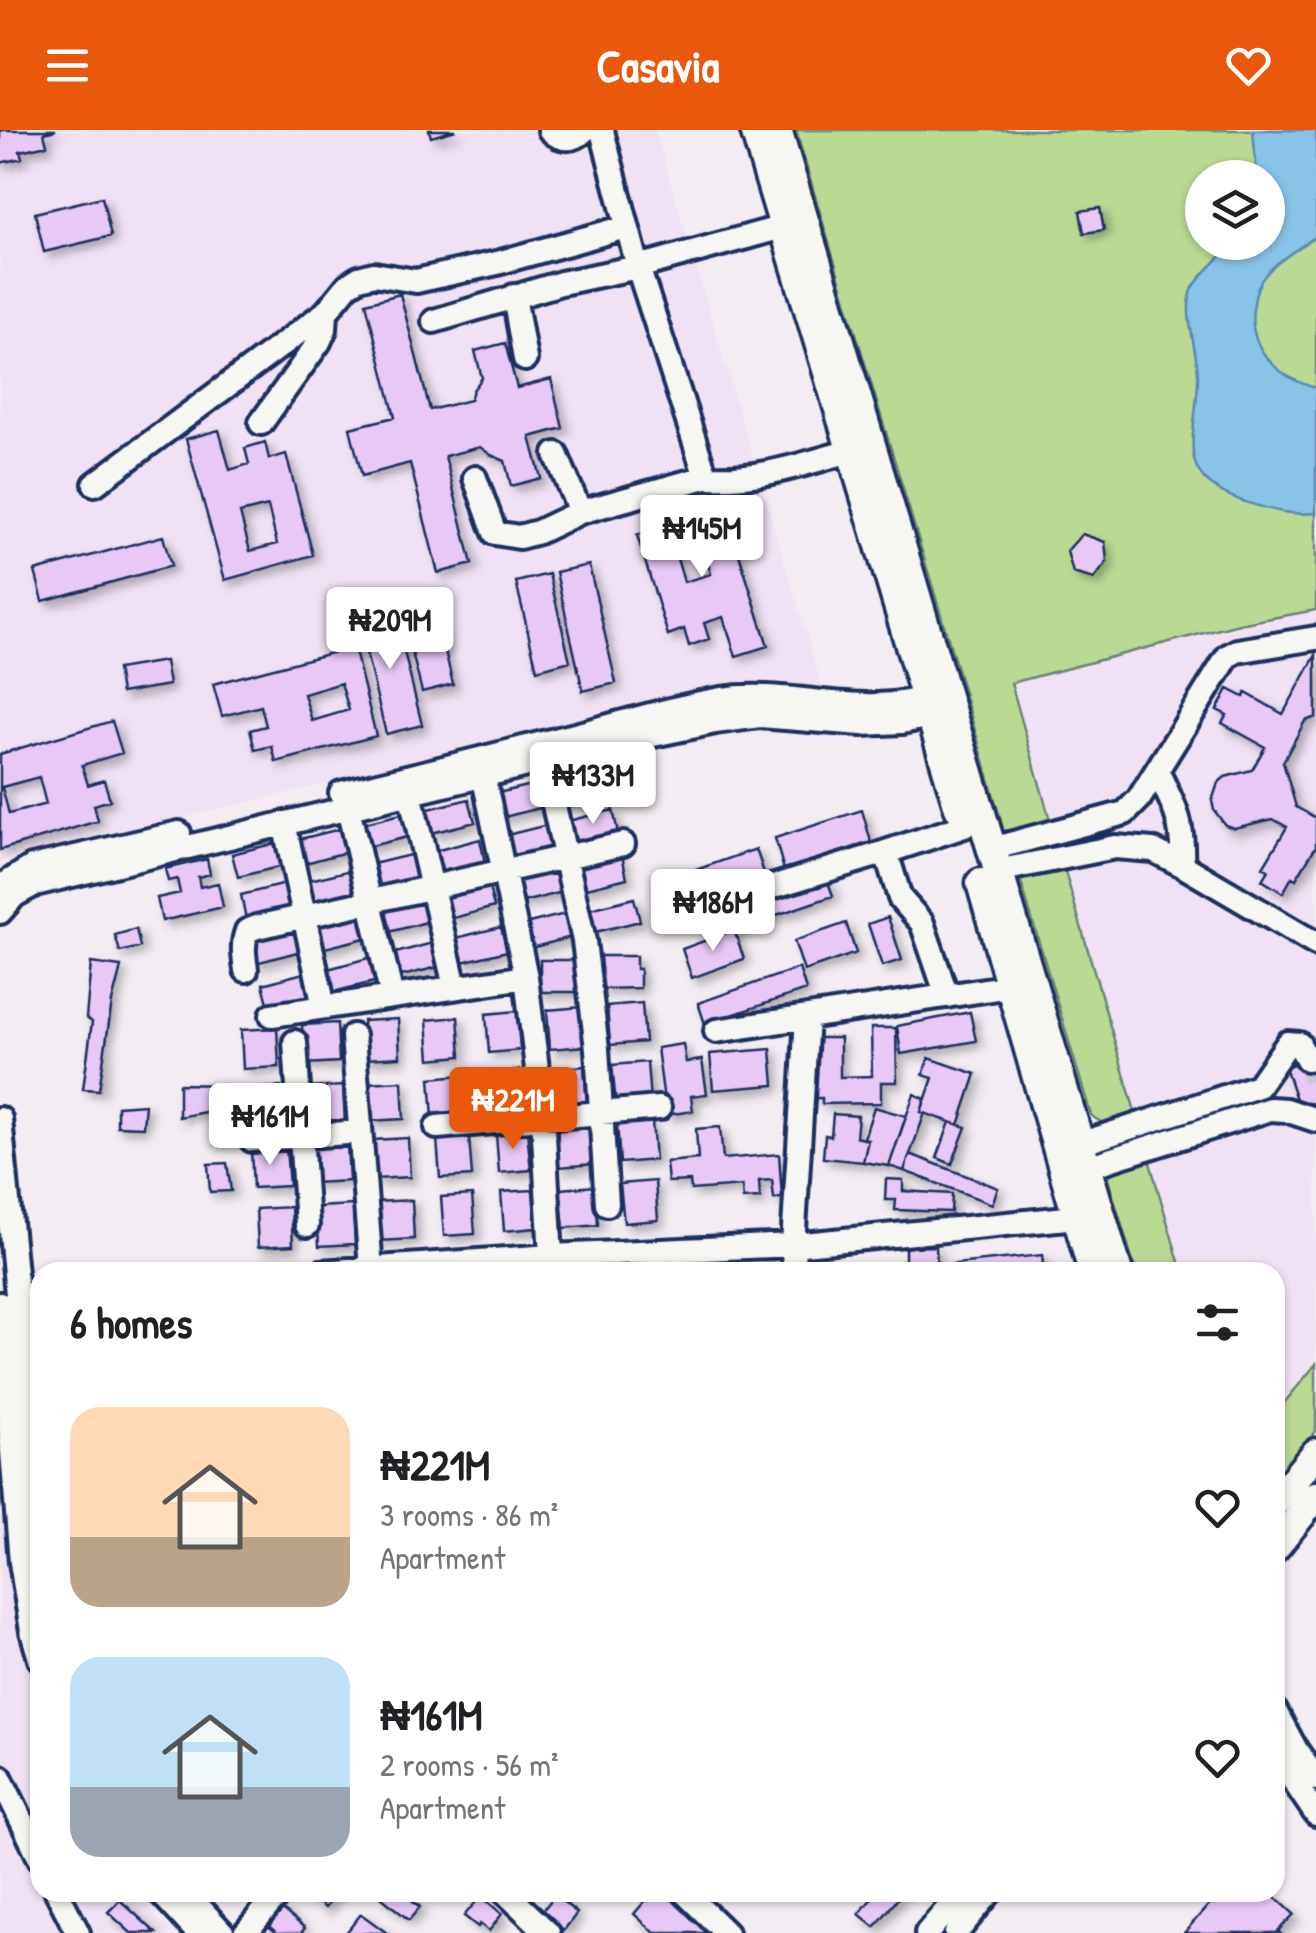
<!DOCTYPE html>
<html lang="en">
<head>
<meta charset="utf-8">
<style>
  :root { --surface:#fff; --page:#f2f2f2; --text:#202124; --muted:#757577; --accent:#ea580c }
  body { margin:0; font-family:"Patrick Hand",sans-serif; background:var(--page); color:var(--text); height:100vh; display:flex; flex-direction:column; font-size:38px; white-space:nowrap }
  * { box-sizing:border-box; margin:0 }
  p { font-size:32px; color:var(--muted) }
  .icon { flex:none; width:55px; height:55px; fill:none; stroke:currentColor; stroke-width:2; stroke-linecap:round; stroke-linejoin:round }
  .map { position:relative; flex:1; overflow:hidden }
  .details { position:absolute; left:30px; top:1132px; width:1255px; height:640px; display:flex; flex-direction:column; background:var(--surface); border-radius:30px; box-shadow:0 2px 8px #0004 }
  .details>* { flex:none }
  .tools { position:absolute; left:1185px; top:30px; display:grid; gap:20px }
  .tools a { display:grid; place-items:center; width:100px; height:100px; border-radius:50%; background:var(--surface); box-shadow:0 2px 8px #0004; font-size:50px }
  .price { position:absolute; translate:-50% -85px; padding:0 22px; border-radius:10px; background:#fff; color:#222; font-size:32px; line-height:65px; filter:drop-shadow(0 2px 5px #0008) }
  .price::after { content:''; position:absolute; left:50%; top:60px; width:30px; height:22px; margin-left:-15px; background:inherit; clip-path:polygon(0 0,100% 0,50% 100%) }
  .price.active { background:var(--accent); color:#fff }
  ul { padding:0; list-style:none }
  li { display:flex; align-items:center; gap:30px; height:250px; padding:0 40px }
  li span { display:grid; place-items:center; flex:none; width:280px; height:200px; border-radius:30px; color:#555 }
  li>.icon { margin-inline-start:auto }
  span .icon { width:120px; height:120px; fill:#fffc; stroke-width:1 }
  li b { font-size:42px }
  h2 { display:flex; justify-content:space-between; align-items:center; height:120px; padding:0 40px; font-size:42px }
  header { display:flex; justify-content:space-between; align-items:center; height:130px; padding:0 40px; background:var(--accent); color:#fff; font-size:45px; font-weight:700 }
  .map>svg:first-child { display:block }
  .built { fill:#f0e2f4 }
  .green { fill:#bada93; stroke:#6a8478; stroke-width:2.5; fill-rule:evenodd }
  .water { fill:#88c3e8; stroke:#5c88b1; stroke-width:2.5 }
  .building { fill:#e8c9f6; stroke:#1b2f5e; stroke-width:2.5; fill-rule:evenodd; filter:url(#shadow) }
  .lines { fill:none; stroke-linecap:round; stroke-linejoin:round }
  .minor-tunnel { stroke:#c8c7d5; stroke-width:22; stroke-dasharray:22 11; stroke-linecap:butt }
  .minor-casing { stroke:#1b2f5e; stroke-width:30 }
  .major-casing { stroke:#1b2f5e; stroke-width:35 }
  .minor { stroke:#f6f6f2; stroke-width:22 }
  .major { stroke:#f6f6f2; stroke-width:28 }
</style>
</head>
<body>
<header><svg class="icon" aria-label="menu" viewBox="0 0 24 24"><path d="M4 6h16M4 12h16M4 18h16"/></svg>Casavia<svg class="icon" aria-label="heart" viewBox="0 0 24 24"><path d="M12 20l-8-8c-3-5 5-10 8-4 3-6 11-1 8 4z"/></svg></header>
<div class="map">
<svg width="1316" height="1803" viewBox="0 0 1316 1803">
  <defs>
    <filter id="shadow"><feDropShadow dx="5.5" dy="5.5" stdDeviation="5" flood-color="#0004"/></filter>
  </defs>
  <rect width="100%" height="100%" fill="#f3edf3"/>
  <filter id="ink" filterUnits="userSpaceOnUse"><feTurbulence type="fractalNoise" baseFrequency=".01" numOctaves="2"/><feDisplacementMap in="SourceGraphic" scale="20" xChannelSelector="R" yChannelSelector="G"/><feConvolveMatrix kernelMatrix="1 2 1 2 8 2 1 2 1" color-interpolation-filters="sRGB"/></filter>
  <g filter="url(#ink)">
    <path class="built" d="M0 0H655L822 557 739 556 0 731Z
      M1316 480V1234L1275 1284V1142H1182L1011 553 1239 494Z
      M0 1333 17 1477 28 1535 40 1572V1762L138 1763 156 1787 173 1803H0Z"/>
    <path class="green" d="M796 0H1316V480L1239 494 1011 553 1050 690 1004 702C939 467 863 235 796 0ZM1202 48H1268V112H1202Z
      M1064 738 1136 985C1120 990 1104 999 1091 985L1020 749Z
      M1148 1026 1182 1142H1136L1108 1049 1110 1040Z
      M1316 1234V1301L1275 1350V1284Z"/>
    <path class="water" d="M1253 0H1316V106C1300 118 1279 129 1266 144 1259 152 1255 163 1254 173 1245 216 1276 247 1316 258V383C1291 386 1272 380 1248 373 1171 349 1196 311 1198 249 1199 222 1181 182 1193 158 1202 142 1222 126 1234 113L1268 112V48L1257 47Z"/>
    <path class="building" d="M0 0H56L44 3 47 15 20 21 22 28 0 33Z
      M429 0H456L431 7Z
      M102 67 111 106 44 122 35 83Z
      M1100 78 1104 100 1084 103 1080 81Z
      M400 164 430 280 470 270 473 260 482 248 475 221 505 213 517 258 551 249 563 298 530 307 541 348 511 356 505 331 491 325 480 317 445 326 472 434 438 443 410 333 362 346 350 298 395 287 366 173Z
      M219 300 230 340 249 334 245 318 265 312 269 329 286 324 313 425 225 450 186 309ZM268 376 277 414 250 421 240 383Z
      M724 377 768 516 736 526 723 487 704 493 709 509 689 516 684 499 668 505 637 405ZM700 407 711 444 684 452 673 415Z
      M1082 404 1105 412 1107 432 1094 449 1073 443 1067 421Z
      M163 406 171 436 43 471 35 441Z
      M589 435 616 553 583 561 556 442Z
      M549 444 570 531 537 540 516 452Z
      M433 471 453 554 422 562 401 479Z
      M394 481 422 595 386 604 358 490Z
      M354 517 376 606 276 632 272 616 255 620 250 600 266 596 261 576 222 586 213 554ZM341 553 349 580 312 591 304 564Z
      M1316 525V587L1305 591 1283 632 1296 677 1316 688V716L1296 749 1292 747 1283 763 1262 750 1268 740 1263 737 1287 697 1273 689 1234 698 1225 695 1214 680 1212 671 1218 653 1225 647 1252 640 1265 617 1222 593 1227 585 1217 580 1228 559 1244 567 1246 563 1283 584Z
      M165 531 169 555 121 563 117 539Z
      M112 591 122 623 82 635 88 655 104 650 110 670 94 675 98 691 0 720V624ZM39 647 46 674 9 684 2 657Z
      M602 639 608 663 564 674 558 651Z
      M539 653 544 677 500 688 494 664Z
      M469 669 475 692 431 703 425 680Z
      M613 680 618 703 574 715 568 691Z
      M862 680 871 712 784 740 775 708Z
      M405 683 411 706 367 717 361 694Z
      M547 695 553 718 508 729 503 706Z
      M340 699 346 722 302 734 296 710Z
      M480 709 485 733 441 744 435 721Z
      M276 713 282 736 238 747 232 724Z
      M756 719 765 746 692 770 684 744Z
      M414 724 420 747 375 758 369 735Z
      M622 725 627 748 583 759 577 736Z
      M207 729 210 744 198 747 200 757 218 753 223 777 162 791 157 768 180 763 177 749 168 751 165 739Z
      M557 739 563 762 519 773 513 750Z
      M351 740 357 763 312 774 306 751Z
      M826 746 833 766 732 800 725 779Z
      M285 754 291 777 246 789 241 765Z
      M488 754 494 777 450 789 444 766Z
      M424 768 430 791 386 803 380 779Z
      M634 768 640 791 595 802 590 779Z
      M569 783 575 806 531 818 525 794Z
      M359 784 365 808 321 819 315 795Z
      M888 787 902 830 882 836 868 794Z
      M846 793 856 823 804 841 794 811Z
      M501 797 507 821 462 832 456 808Z
      M295 798 301 821 256 833 251 809Z
      M136 799 140 817 120 822 115 805Z
      M734 800 744 829 692 848 682 819Z
      M436 812 442 836 398 847 392 824Z
      M600 826H636V839H640V858L600 859Z
      M372 827 378 851 333 862 328 839Z
      M540 830H576V843H580V862H540Z
      M91 833 121 837 112 872 99 960 83 959 92 892 86 888Z
      M799 838 806 860 705 894 698 873Z
      M307 842 313 866 269 877 263 854Z
      M642 873 645 912 610 915 607 876Z
      M582 877 585 916 550 919 547 880Z
      M517 881 520 920 489 923 486 884Z
      M970 882 976 911 901 924 897 896Z
      M458 887 461 926 430 929 427 890Z
      M398 889 400 927 365 929 363 891Z
      M337 893 339 932 304 934 302 895Z
      M277 898 279 937 243 939 241 900Z
      M871 898H896L897 952H881V973L822 974V968H815L814 908H840V947L872 946Z
      M683 914 686 932 702 930 707 964 691 966 693 981 666 985 657 918Z
      M771 919 774 955 713 960 710 924Z
      M1316 926V972L1299 978 1285 937Z
      M929 928 976 944 959 995 921 982 933 948 923 945Z
      M647 932 650 971 616 974 612 935Z
      M584 936 587 975 553 978 550 939Z
      M522 940 525 979 494 982 491 943Z
      M462 945 465 984 433 987 430 948Z
      M402 951 404 989 368 991 366 953Z
      M179 954 221 955 226 978 179 987Z
      M343 956 345 994 309 996 307 958Z
      M281 957 283 995 248 997 245 959Z
      M914 964 925 969 921 982 925 983 904 1041 889 1036Z
      M145 974 143 997 117 996V976Z
      M874 977 906 986 889 1036 863 1032 868 1010 864 1008Z
      M833 984 858 986 856 1007 868 1010 863 1032 823 1028 825 1005 831 1006Z
      M652 991 655 1030 620 1033 617 994Z
      M950 992 966 997 952 1034 937 1028Z
      M591 995 594 1034 559 1037 556 998Z
      M720 997 723 1029 779 1024 782 1068 774 1069 772 1050 759 1051 760 1068 743 1069 742 1056 691 1060 690 1051 668 1052 666 1032 698 1029 696 999Z
      M527 1001 531 1040 499 1043 496 1004Z
      M469 1007 472 1046 440 1048 437 1009Z
      M408 1008 410 1047 375 1049 373 1010Z
      M347 1013 349 1051 314 1053 312 1015Z
      M286 1018 289 1056 253 1058 251 1020Z
      M910 1024 998 1058 992 1074 904 1041Z
      M227 1033 231 1061 210 1062 208 1034Z
      M886 1049 903 1050V1061L952 1064 951 1082 895 1080 896 1070H885Z
      M655 1051 658 1090 624 1093 620 1054Z
      M595 1056 598 1095 564 1098 560 1059Z
      M533 1060 536 1098 504 1101 501 1062Z
      M472 1065 475 1104 444 1106 441 1067Z
      M412 1070 414 1109 378 1111 376 1072Z
      M353 1075 355 1114 319 1116 317 1077Z
      M291 1077 293 1115 258 1117 256 1079Z
      M936 1116 937 1142H905V1117Z
      M1042 1125 1044 1142H946L945 1135Z
      M773 1133V1142H739L738 1136Z
      M307 1762H338L325 1778Z
      M385 1762H402L420 1777 409 1790 381 1767Z
      M653 1762H666L711 1803H655L634 1784Z
      M877 1762H903L875 1797 859 1784Z
      M1220 1762H1270L1294 1784 1278 1801 1280 1803H1184Z
      M555 1765 577 1783 564 1800 555 1793 553 1796 539 1785Z
      M481 1766 502 1784 489 1801 480 1794 478 1797 464 1786Z
      M120 1770 156 1803H131L108 1782Z
      M279 1777 305 1798 301 1803H277L265 1793Z
      M361 1784 387 1803H346Z"/>
    <g class="lines">
      <path class="minor-tunnel" d="M1307 929 1316 956"/>
      <defs>
        <path id="minor" d="M550 0C561 11 574 11 585 0
          M602 1 638 137 706 347C759 350 800 335 850 321
          M514 166 525 229
          M434 191 561 153 638 137 783 97
          M261 293 319 212 325 199 326 182
          M556 324 580 382
          M475 348 495 403 519 407 538 402 580 382 706 347
          M95 354 326 182 348 155 359 148 374 144 416 151 497 133 626 97
          M480 630 526 847 543 989 551 1126
          M544 630 584 811 597 919 607 1074
          M1157 641C1175 677 1184 693 1182 735
          M341 663C421 644 500 624 579 604 626 592 673 577 721 569 796 558 868 593 940 562
          M410 663 455 857
          M348 678 392 867
          M284 693 324 877
          M991 719 1125 683 1139 669 1228 526 1237 521 1316 508
          M886 722 900 768 922 793 947 866
          M997 741 1115 717 1153 720 1182 735 1316 814
          M0 757 32 737 179 703
          M706 777 880 724 964 696
          M0 782 15 765 35 754 634 609 715 592 760 586 862 594 902 592 945 583
          M246 840C244 826 242 814 247 801L257 797 623 714
          M272 885 526 847
          M716 901 1024 854
          M353 906 371 1139
          M295 912 307 1095
          M0 989 40 1401
          M437 997 659 978
          M252 1010 360 1002
          M1080 1014 1258 956 1288 913 1299 914 1307 929
          M1087 1037 1270 979 1286 980 1316 990
          M321 1142 551 1126 793 1115 1077 1087
          M794 1142 793 1115 807 887
          M0 1174 21 1432 32 1501 40 1529
          M1275 1581 1296 1620 1316 1649
          M1275 1623 1316 1684
          M0 1647 40 1728
          M57 1762 78 1803
          M160 1762 198 1803
          M185 1762 223 1803
          M505 1762 548 1803
          M684 1762 726 1803
          M245 1803 280 1762
          M927 1803 962 1762
          M956 1803 990 1762"/>
        <path id="major" d="M755 0 959 678
          M777 0 1118 1142
          M981 753 1093 1142
          M1275 1372 1316 1323
          M1275 1417 1316 1366"/>
      </defs>
      <use href="#minor" class="minor-casing"/>
      <use href="#major" class="major-casing"/>
      <use href="#minor" class="minor"/>
      <use href="#major" class="major"/>
    </g>
  </g>
</svg>
<div class="tools">
<a><svg class="icon" aria-label="layers" viewBox="0 0 24 24"><path d="M12 4l9 5-9 5-9-5zM3 14l9 5 9-5"/></svg></a>
</div>
<b class="price" style="left:702px;top:450px">₦145M</b>
<b class="price" style="left:390px;top:542px">₦209M</b>
<b class="price" style="left:593px;top:697px">₦133M</b>
<b class="price" style="left:713px;top:824px">₦186M</b>
<b class="price active" style="left:513px;top:1022px">₦221M</b>
<b class="price" style="left:270px;top:1038px">₦161M</b>
<section class="details">
<h2>6 homes<svg class="icon" aria-label="filters" viewBox="0 0 24 24"><path d="M4 7h16M4 17h16"/><circle cx="9" cy="7" r="2"/><circle cx="15" cy="17" r="2"/></svg></h2>
<ul>
<li><span style="background:linear-gradient(#ffd9b3 65%,#b9a48a 0)"><svg class="icon" aria-label="home" viewBox="0 0 24 24"><path d="M3 11l9-7 9 7M6 9v11h12V9"/></svg></span><div><b>₦221M</b><p>3 rooms · 86 m²</p><p>Apartment</p></div><svg class="icon" aria-label="heart" viewBox="0 0 24 24"><path d="M12 20l-8-8c-3-5 5-10 8-4 3-6 11-1 8 4z"/></svg></li>
<li><span style="background:linear-gradient(#bfe0f5 65%,#9aa5b1 0)"><svg class="icon" aria-label="home" viewBox="0 0 24 24"><path d="M3 11l9-7 9 7M6 9v11h12V9"/></svg></span><div><b>₦161M</b><p>2 rooms · 56 m²</p><p>Apartment</p></div><svg class="icon" aria-label="heart" viewBox="0 0 24 24"><path d="M12 20l-8-8c-3-5 5-10 8-4 3-6 11-1 8 4z"/></svg></li>
</ul>
</section>
</div>
</body>
</html>
